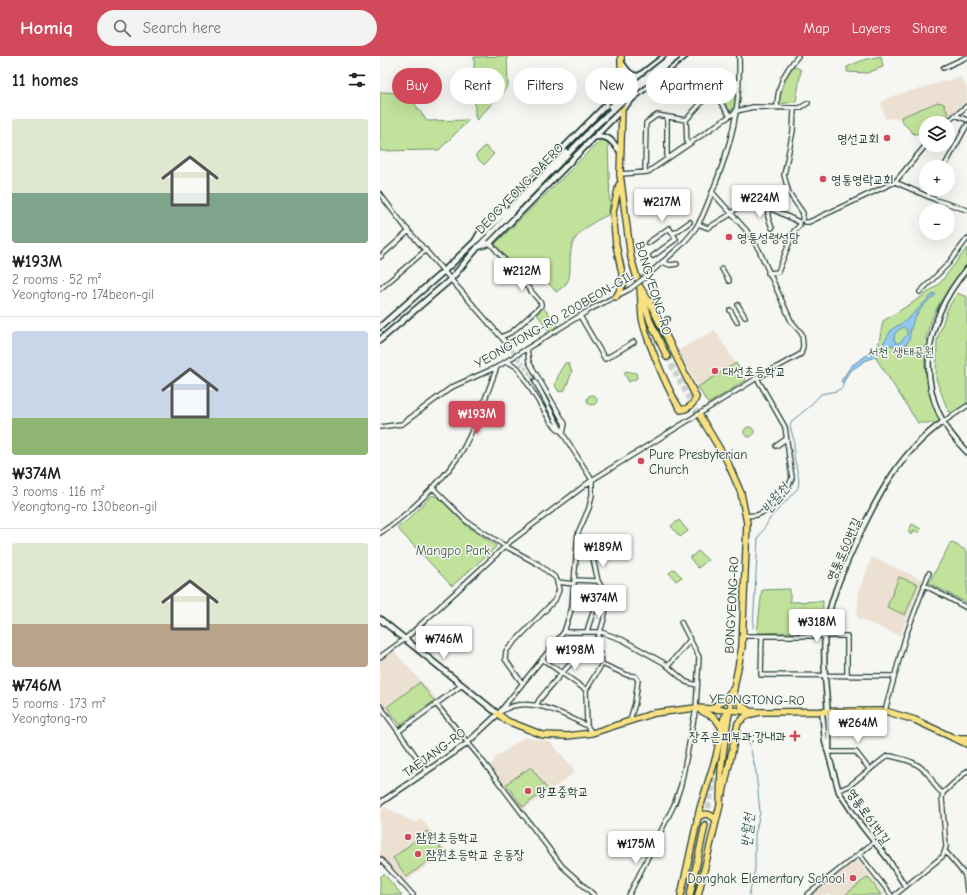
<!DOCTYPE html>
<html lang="en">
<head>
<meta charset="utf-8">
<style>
  :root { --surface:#fff; --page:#f2f2f2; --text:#222; --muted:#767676; --line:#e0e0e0; --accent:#d1495b }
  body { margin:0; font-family:"Comic Neue","Poor Story",sans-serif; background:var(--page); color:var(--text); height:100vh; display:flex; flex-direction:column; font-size:15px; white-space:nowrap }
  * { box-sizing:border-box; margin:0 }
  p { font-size:13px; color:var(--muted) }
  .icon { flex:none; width:22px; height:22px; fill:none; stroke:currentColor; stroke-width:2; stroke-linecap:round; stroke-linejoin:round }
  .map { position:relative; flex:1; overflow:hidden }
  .side { display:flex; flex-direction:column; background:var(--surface); width:380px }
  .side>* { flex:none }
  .guide { position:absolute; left:12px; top:12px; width:380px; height:36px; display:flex; gap:8px }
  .controls { position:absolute; left:539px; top:60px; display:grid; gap:8px }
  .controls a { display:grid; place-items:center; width:36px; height:36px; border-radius:50%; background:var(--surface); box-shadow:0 4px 16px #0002; font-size:20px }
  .price { position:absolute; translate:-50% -34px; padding:0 9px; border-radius:4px; background:#fff; color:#222; font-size:13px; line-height:26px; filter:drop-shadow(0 1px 2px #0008) }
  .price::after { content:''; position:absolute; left:50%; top:24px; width:12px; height:9px; margin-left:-6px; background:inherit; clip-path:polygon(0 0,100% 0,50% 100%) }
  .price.active { background:var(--accent); color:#fff }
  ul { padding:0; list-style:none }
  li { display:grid; align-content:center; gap:8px; height:212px; padding:0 12px }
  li+li { border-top:1px solid var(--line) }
  li span { display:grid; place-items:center; height:124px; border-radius:4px; color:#555 }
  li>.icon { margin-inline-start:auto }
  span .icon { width:72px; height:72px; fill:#fffc; stroke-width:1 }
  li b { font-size:17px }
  h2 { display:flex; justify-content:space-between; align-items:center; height:48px; padding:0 12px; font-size:17px }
  .pill { padding:0 14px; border-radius:18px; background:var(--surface); box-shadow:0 4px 16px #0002; font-size:14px; line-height:36px }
  .pill.active { background:var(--accent); color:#fff }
  header { display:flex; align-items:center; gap:24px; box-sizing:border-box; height:56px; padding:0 20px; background:var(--accent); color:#fff }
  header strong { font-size:19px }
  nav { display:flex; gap:22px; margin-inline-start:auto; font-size:14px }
  .search { width:280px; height:36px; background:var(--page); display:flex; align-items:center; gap:10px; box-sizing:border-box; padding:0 14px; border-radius:22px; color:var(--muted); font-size:15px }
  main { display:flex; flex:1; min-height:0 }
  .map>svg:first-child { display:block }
  .built { fill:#ece0d2 }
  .green { fill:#c0e29b; stroke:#709068 }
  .water { fill:#93c8f1; stroke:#6590a5; fill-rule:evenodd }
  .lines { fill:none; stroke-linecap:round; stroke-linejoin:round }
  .stream { stroke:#6590a5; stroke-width:1 }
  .minor-tunnel { stroke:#cbd1cc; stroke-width:3.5; stroke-dasharray:3.5 2; stroke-linecap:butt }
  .trunk-tunnel { stroke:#cbd1cc; stroke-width:5.5; stroke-dasharray:5.5 3; stroke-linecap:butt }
  .minor-casing { stroke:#1f3d34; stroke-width:6 }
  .tertiary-casing { stroke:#1f3d34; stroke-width:7 }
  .secondary-casing { stroke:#1f3d34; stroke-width:8 }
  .primary-casing { stroke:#1f3d34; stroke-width:8 }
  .trunk-casing { stroke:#1f3d34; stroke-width:8 }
  .minor { stroke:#f6f6f2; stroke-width:3.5 }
  .tertiary { stroke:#f6f6f2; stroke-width:4 }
  .secondary { stroke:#f6f6f2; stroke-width:4.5 }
  .primary { stroke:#f9e181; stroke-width:5.5 }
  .trunk { stroke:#f9e181; stroke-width:5.5 }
  .minor-bridge-casing { stroke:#1f3d34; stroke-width:6; stroke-linecap:butt }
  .secondary-bridge-casing { stroke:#1f3d34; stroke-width:8; stroke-linecap:butt }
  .minor-bridge { stroke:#f6f6f2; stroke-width:3.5 }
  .secondary-bridge { stroke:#f6f6f2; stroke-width:4.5 }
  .poi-dot { fill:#d1495b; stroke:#f6f6f2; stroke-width:1.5 }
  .labels { text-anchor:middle; stroke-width:3; stroke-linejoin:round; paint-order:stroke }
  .poi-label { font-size:13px; fill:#1f3d34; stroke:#f6f6f2; text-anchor:start }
  .street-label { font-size:13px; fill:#1f3d34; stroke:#f6f6f2 }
  .park-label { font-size:13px; fill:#3f5e49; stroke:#f6f6f2 }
  .water-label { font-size:14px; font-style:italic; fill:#36595a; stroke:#f6f6f2 }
</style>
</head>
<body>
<header>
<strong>Homiq</strong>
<div class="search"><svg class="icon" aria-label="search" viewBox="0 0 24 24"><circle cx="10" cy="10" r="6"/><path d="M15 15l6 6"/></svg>Search here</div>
<nav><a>Map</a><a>Layers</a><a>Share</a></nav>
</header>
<main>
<section class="side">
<h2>11 homes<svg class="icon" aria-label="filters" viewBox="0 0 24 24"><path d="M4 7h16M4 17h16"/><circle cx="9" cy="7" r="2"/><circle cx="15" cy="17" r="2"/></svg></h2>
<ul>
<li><span style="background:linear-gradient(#dfe7d0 60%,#7fa58c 0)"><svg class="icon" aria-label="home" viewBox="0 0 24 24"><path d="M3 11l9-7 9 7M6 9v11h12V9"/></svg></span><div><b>₩193M</b><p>2 rooms · 52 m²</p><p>Yeongtong-ro 174beon-gil</p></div></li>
<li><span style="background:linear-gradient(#c9d6e8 70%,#8fb573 0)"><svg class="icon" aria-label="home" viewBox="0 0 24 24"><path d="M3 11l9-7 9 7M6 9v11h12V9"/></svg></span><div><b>₩374M</b><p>3 rooms · 116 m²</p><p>Yeongtong-ro 130beon-gil</p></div></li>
<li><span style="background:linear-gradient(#dfe7d0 65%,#b9a48a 0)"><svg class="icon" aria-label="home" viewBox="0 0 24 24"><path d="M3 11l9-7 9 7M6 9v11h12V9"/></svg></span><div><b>₩746M</b><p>5 rooms · 173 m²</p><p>Yeongtong-ro</p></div></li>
</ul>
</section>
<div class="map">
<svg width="587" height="839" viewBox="0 0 587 839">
  <rect width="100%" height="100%" fill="#f6f6f2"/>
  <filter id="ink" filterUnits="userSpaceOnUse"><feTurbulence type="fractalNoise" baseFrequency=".025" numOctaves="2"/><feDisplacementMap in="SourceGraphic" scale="8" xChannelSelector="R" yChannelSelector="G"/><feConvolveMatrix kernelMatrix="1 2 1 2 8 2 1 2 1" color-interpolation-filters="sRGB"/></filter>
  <g filter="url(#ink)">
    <path class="built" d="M581 21 587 32V50L570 63 546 67V77L534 78 518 63 511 62 506 64 501 47 509 41Z
      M335 274 366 324 328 348 299 297V294Z
      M492 501 543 524 520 580 478 562 477 558 479 535Z
      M13 594 56 642 57 645 21 672 18 671 0 645V604Z
      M145 681 170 686 194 713V717L143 754 110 711 116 701Z
      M5 751 35 767 41 762 66 795 25 826 0 799V756Z
      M475 805H479L505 839H432Z"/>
    <path class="green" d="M127 0 128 30 97 64 95 60 94 1Z
      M501 0 503 11 487 17 467 16V11L483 4Z
      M414 10 421 14 416 46 399 48C400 33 404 22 414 10Z
      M356 22V50L352 54H348L347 56 337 37Z
      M0 36 27 37 47 65 89 64 59 94 0 95Z
      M558 46 564 48 570 63 566 67H546V77L534 78 523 67 521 61Z
      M222 83 228 87 230 148 228 159C217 164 202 172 195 183 186 196 194 218 186 228 183 231 179 234 176 236L154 210 142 220 115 188Z
      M105 90 114 98 104 109 95 100Z
      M587 192C587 197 587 203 587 207 586 214 570 230 566 237 534 284 543 317 560 367H538L496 302 503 265 543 240 560 227Z
      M577 237 587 241V348L574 357 568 355 556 323 557 284 567 254Z
      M163 251 178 270 170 276 156 257Z
      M185 307H188L192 316 185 334 179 336 175 329 180 315Z
      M356 307 366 324 328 348 318 331Z
      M246 315 256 317 257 322 249 326 244 317Z
      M207 344a5 5 0 1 1 10 0a5 5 0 1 1-10 0Z
      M364 376a5 5 0 1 1 10 0a5 5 0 1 1-10 0Z
      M52 439 59 442 87 470 116 489 115 492 72 530 17 472 29 463Z
      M299 464 308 475 300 481 291 470Z
      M532 468 541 473 539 477 534 474 532 479 528 476Z
      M571 486 587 495V547L549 527Z
      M318 495 328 504 318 512 310 502Z
      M294 513 302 521 296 525 289 517Z
      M519 521 538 528 525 559 507 551Z
      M410 533V546L443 545 442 575 377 577 382 534Z
      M40 626 54 645 20 669 7 651Z
      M151 711 167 733 143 751 126 728Z
      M47 775 62 794 27 821 13 802Z
      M4 818 22 839H0V821Z
      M488 821 501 839H465Z"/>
    <path class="water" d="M554 237 556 239C546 245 535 258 532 269 528 281 533 286 519 293L512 289 508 290 495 301 485 305 469 316 463 327 461 325 471 310 503 288 512 273 527 264ZM523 271 527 274V279L519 287H516L514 283 515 277Z"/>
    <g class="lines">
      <path class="stream" d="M373 572 378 482 391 461 418 432 419 424 414 400V384L410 371 412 365 429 351 441 338 456 335 462 332 463 327
        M369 686 376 716 380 756 375 779V813L369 839"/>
      <path class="minor-tunnel" d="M128 289 155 325"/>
      <path class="trunk-tunnel" d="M287 301 320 363
        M325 769 341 691"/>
      <defs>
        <path id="minor" d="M563 12 587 1
          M397 52C397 31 404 16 418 0
          M414 53 413 75 404 119 409 137 423 157 422 164
          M575 59 587 64
          M287 61V103
          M306 64 330 37H334L350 60
          M306 64 307 89
          M566 67 587 50
          M564 111 587 69
          M265 116 266 67 277 59 306 64
          M240 118 268 116 357 55 373 51 420 52 428 47
          M515 126 546 89
          M0 138 26 172 128 289
          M548 140 552 133
          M388 151V161L392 172
          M425 166H429L515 126 556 144 587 154
          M318 168 328 172 351 158 365 143 388 151 419 166
          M110 187 161 247V250L132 276 121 281
          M268 187 289 172 293 178
          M273 200 296 183 293 178 310 166
          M0 201 29 175
          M282 206 290 209 297 208
          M342 213 349 225
          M388 217 398 216 414 175 420 169
          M268 219C284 204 305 189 317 170 323 161 327 149 331 139 351 90 361 53 359 0
          M0 233 46 194
          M540 236 568 208 587 183
          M358 249 365 261
          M350 254 357 266
          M200 260 225 303 254 286
          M287 263H288
          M147 293 149 306 185 368 183 377
          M127 305 138 312 171 366 180 375
          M563 366 587 350
          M0 371 22 368 72 331 117 311 211 253 250 233
          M396 390 406 383
          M52 431 86 465 125 490 158 508 176 522 179 534 175 544 126 595 125 603 142 627
          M365 460 377 459 388 454 407 434 412 422 405 371 377 322
          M0 477C26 461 68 420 83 393 97 367 107 338 117 311
          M213 503 218 525
          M177 526 194 528
          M544 529 587 552
          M193 546 226 547
          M207 575 216 547
          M184 576H221L243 584 284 607 306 626 317 629
          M362 580H467V620
          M382 580 381 619 514 620
          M173 590 198 601
          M214 591 221 599 222 608 247 619 255 620 258 624 255 647 250 664
          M0 601 25 583 131 485 212 424 377 322 421 298 423 290 422 278 411 265 379 194 367 175 332 136
          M162 603 206 634
          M288 610 310 584
          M56 648 98 699 182 810 214 839
          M0 650 46 714
          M156 650 159 644C174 627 194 599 214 591 223 570 233 546 218 525L194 524
          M122 655C147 638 184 658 207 670
          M505 655 525 582 549 517
          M118 658 184 576 192 551 198 477 209 452 212 439V424L183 378 155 325
          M19 675 82 629
          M212 677 207 670 206 634 222 608
          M449 696H476L490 714
          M459 734 469 730 507 700H511C526 704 536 705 547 717 553 723 555 734 563 737
          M566 796 585 819 587 834
          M479 798 511 839
          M0 803 33 839
          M249 839 294 749 301 729 316 652 319 601 301 566
          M427 839 494 786
          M515 839 563 800 566 791 562 742 563 737 587 715"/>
        <path id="tertiary" d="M587 213C540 267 532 343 587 396
          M442 655 445 686 459 736 481 769 508 803 525 830
          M449 696C451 657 441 617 445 578 449 544 463 515 477 484 498 439 521 395 563 366
          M0 747 85 689 118 658"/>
        <path id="secondary" d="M241 6C247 14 249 20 259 20
          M216 81C228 78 233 87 240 95
          M94 187 101 175 242 33 285 0
          M98 191 110 187 253 42 305 0
          M0 271 64 215 128 154
          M0 284 71 223 98 191 131 157
          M0 563 118 658"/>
        <path id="primary" d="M240 118 242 54 241 0
          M353 636 361 649 369 655
          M331 653 344 644 354 632
          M118 658 127 665 163 679 187 680 212 677 275 657 316 652 380 656 505 655 535 664 587 688
          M573 682H587"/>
        <path id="trunk" d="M240 118 251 202 260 232
          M260 231 270 247 316 341C314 348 308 353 301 354 289 338 266 282 262 262 261 252 261 241 260 231Z
          M236 241 244 227 236 189 233 156 239 129
          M263 242 270 265 287 301
          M318 653 335 662 342 672
          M343 737 358 667 367 659 380 656
          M317 763C323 755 331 758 336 764
          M301 839 320 752 336 701 344 662 349 655
          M310 839 325 769
          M318 839 340 749 341 713 347 668 362 591 367 467 361 437 347 405 320 360"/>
      </defs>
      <use href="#minor" class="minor-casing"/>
      <use href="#tertiary" class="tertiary-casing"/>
      <use href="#secondary" class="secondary-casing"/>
      <use href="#primary" class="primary-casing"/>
      <use href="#trunk" class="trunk-casing"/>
      <use href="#minor" class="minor"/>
      <use href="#tertiary" class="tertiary"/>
      <use href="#secondary" class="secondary"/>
      <use href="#primary" class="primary"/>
      <use href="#trunk" class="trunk"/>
      <defs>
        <path id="minor-bridge" d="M250 233 268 219"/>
        <path id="secondary-bridge" d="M231 51 248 35 292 0
          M128 154 186 96
          M131 157 212 73 252 36 298 0"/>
      </defs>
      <use href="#minor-bridge" class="minor-bridge-casing"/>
      <use href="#secondary-bridge" class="secondary-bridge-casing"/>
      <use href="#minor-bridge" class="minor-bridge"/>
      <use href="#secondary-bridge" class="secondary-bridge"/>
    </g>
  </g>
  <g class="poi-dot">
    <circle cx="507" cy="82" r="4"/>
    <circle cx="443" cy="123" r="4"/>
    <circle cx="349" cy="181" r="4"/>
    <circle cx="335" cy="315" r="4"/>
    <circle cx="261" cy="405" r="4"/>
    <path d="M413 674h4v4h4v4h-4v4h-4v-4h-4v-4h4z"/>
    <circle cx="148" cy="735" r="4"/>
    <circle cx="28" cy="781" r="4"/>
    <circle cx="38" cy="798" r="4"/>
    <circle cx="473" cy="822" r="4"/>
  </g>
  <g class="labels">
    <g class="poi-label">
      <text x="499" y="87" text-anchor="end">명선교회</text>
      <text x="451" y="128">영통영락교회</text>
      <text x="357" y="186">영통성령성당</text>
      <text x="343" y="320">대선초등학교</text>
      <text x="269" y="403">Pure Presbyterian<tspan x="269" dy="15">Church</tspan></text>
      <text x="406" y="685" text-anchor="end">장주은피부과;강내과</text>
      <text x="156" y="740">망포중학교</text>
      <text x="36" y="786">잠원초등학교</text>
      <text x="46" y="803">잠원초등학교 운동장</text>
      <text x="465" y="827" text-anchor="end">Donghak Elementary School</text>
    </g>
    <g class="street-label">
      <text transform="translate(139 132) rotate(-46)" y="5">DEOGYEONG-DAERO</text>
      <text transform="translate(274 232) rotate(73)" y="5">BONGYEONG-RO</text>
      <text transform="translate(174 263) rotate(-30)" y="5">YEONGTONG-RO 200BEON-GIL</text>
      <text transform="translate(463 493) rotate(-66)" y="5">영통로60번길</text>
      <text transform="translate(351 549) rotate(-87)" y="5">BONGYEONG-RO</text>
      <text transform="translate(377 643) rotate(1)" y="5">YEONGTONG-RO</text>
      <text transform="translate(54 696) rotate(-36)" y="5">TAEJANG-RO</text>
      <text transform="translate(489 760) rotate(55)" y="5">영통로61번길</text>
    </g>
    <g class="park-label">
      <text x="521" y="300">서천 생태공원</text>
      <text x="73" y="499">Mangpo Park</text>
    </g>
    <g class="water-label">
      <text transform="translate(395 442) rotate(-51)" y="5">반월천</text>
      <text transform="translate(367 774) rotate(-85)" y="5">반월천</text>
    </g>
  </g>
</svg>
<div class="controls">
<a><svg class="icon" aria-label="layers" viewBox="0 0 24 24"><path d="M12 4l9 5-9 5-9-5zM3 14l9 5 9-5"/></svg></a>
<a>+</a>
<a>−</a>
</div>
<b class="price" style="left:380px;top:163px">₩224M</b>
<b class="price" style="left:282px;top:167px">₩217M</b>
<b class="price" style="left:142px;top:236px">₩212M</b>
<b class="price active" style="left:97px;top:379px">₩193M</b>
<b class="price" style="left:223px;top:512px">₩189M</b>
<b class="price" style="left:219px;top:563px">₩374M</b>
<b class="price" style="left:437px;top:587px">₩318M</b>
<b class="price" style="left:64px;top:604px">₩746M</b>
<b class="price" style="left:195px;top:615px">₩198M</b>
<b class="price" style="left:478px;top:688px">₩264M</b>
<b class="price" style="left:256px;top:809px">₩175M</b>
<div class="guide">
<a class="pill active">Buy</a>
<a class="pill">Rent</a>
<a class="pill">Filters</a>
<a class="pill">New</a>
<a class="pill">Apartment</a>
</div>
</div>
</main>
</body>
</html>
